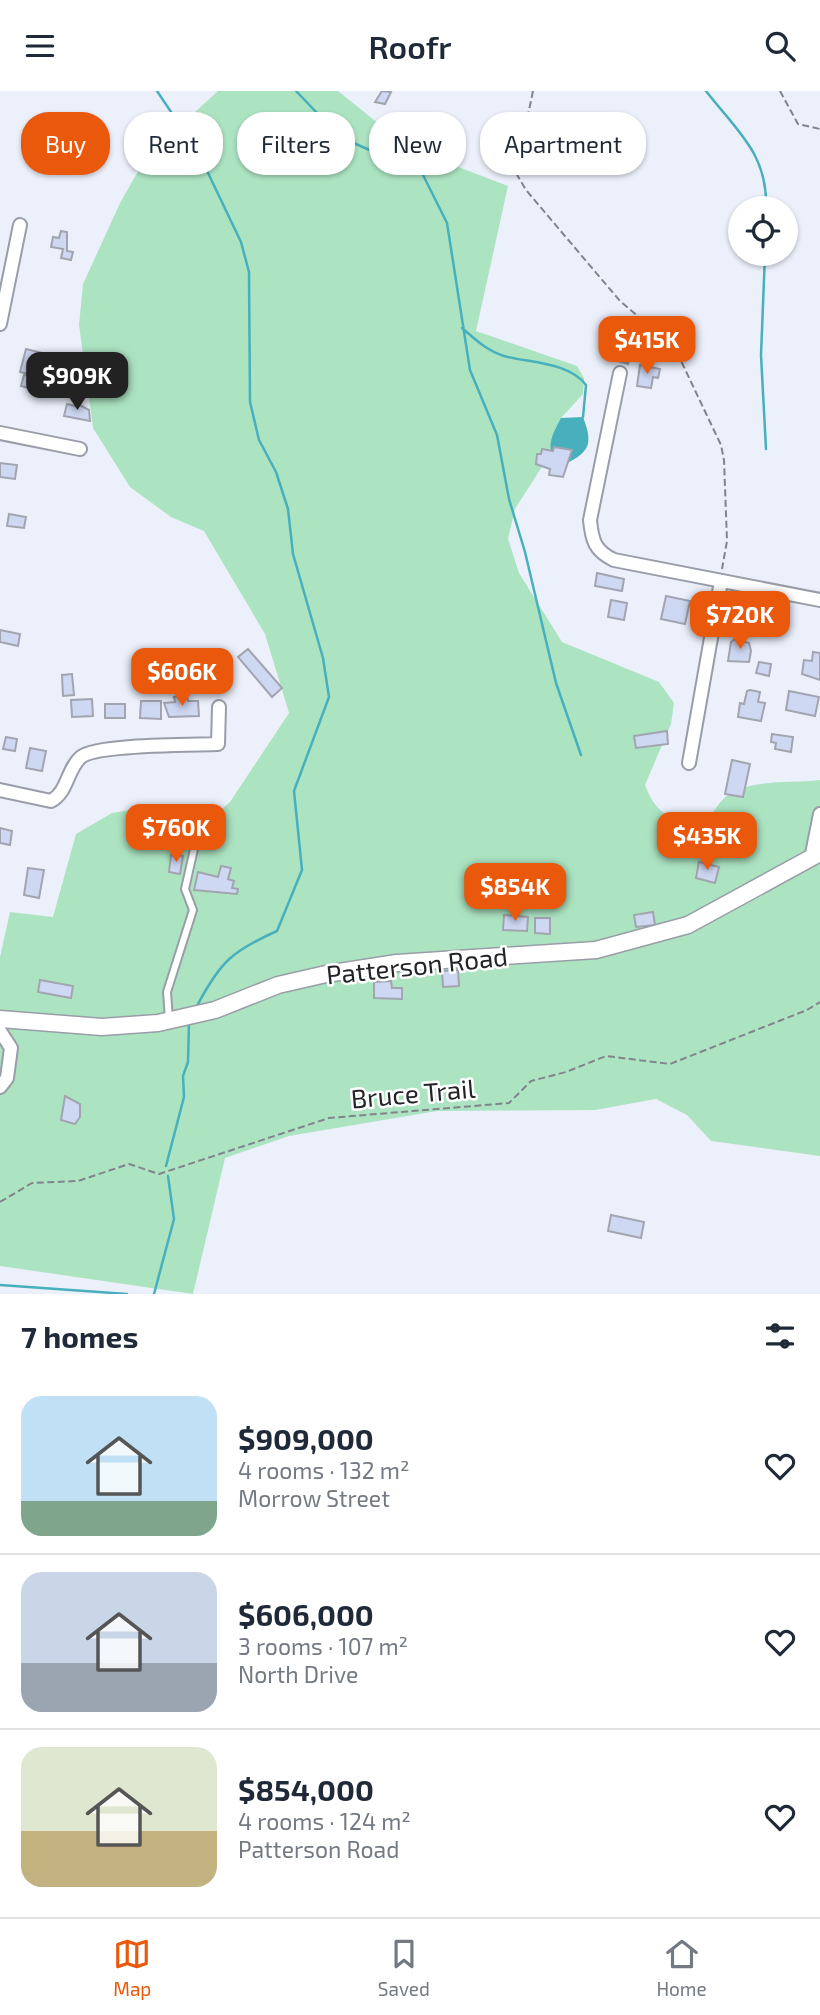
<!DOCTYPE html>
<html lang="en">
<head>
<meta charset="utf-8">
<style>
  :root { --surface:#fff; --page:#f6f6f7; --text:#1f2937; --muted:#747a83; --line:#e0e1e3; --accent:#ea580c }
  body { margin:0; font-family:"Exo 2",sans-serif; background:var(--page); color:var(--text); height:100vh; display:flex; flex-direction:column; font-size:26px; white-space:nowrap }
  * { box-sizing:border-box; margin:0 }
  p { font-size:23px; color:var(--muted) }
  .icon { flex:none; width:38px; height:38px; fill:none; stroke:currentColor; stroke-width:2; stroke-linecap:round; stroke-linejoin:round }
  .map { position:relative; height:1203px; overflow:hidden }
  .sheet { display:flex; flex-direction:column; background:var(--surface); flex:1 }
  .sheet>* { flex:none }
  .hud { position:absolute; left:21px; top:21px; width:779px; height:63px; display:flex; gap:14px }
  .controls { position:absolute; left:728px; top:105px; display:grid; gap:14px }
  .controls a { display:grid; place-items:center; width:70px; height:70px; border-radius:50%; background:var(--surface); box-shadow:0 2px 5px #0004; font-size:35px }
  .price { position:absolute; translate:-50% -60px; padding:0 16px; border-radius:14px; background:var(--accent); color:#fff; font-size:23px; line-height:46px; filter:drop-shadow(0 2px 4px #0008) }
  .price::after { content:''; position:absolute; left:50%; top:42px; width:21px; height:16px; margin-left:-10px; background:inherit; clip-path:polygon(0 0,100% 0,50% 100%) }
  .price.current { background:#222; color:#fff }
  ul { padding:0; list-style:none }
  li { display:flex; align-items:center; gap:21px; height:175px; padding:0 21px }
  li+li { border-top:2px solid var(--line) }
  li span { display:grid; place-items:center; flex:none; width:196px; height:140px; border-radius:21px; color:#555 }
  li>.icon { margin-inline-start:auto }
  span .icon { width:84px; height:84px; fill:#fffc; stroke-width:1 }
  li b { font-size:30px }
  h2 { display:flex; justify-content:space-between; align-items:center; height:84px; padding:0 21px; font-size:30px }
  .pill { padding:0 24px; border-radius:28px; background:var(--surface); box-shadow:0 2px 5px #0004; font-size:24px; line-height:63px }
  .pill.current { background:var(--accent); color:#fff }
  header { display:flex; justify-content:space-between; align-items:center; height:91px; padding:0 21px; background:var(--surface); font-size:32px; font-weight:600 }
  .tab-bar { display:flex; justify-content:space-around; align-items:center; height:98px; border-top:2px solid var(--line); background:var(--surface); font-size:19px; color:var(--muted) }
  .tab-bar a { display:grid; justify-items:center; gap:4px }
  .tab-bar .current { color:var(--accent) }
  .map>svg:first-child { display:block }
  .green { fill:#ace4c2 }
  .water { fill:#48afbd }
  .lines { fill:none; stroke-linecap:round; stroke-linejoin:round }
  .stream { stroke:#48afbd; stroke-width:2.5 }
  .building { fill:#cfd8f3; stroke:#a2a5b0; stroke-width:2 }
  .lane-casing { stroke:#999da8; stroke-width:10 }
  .street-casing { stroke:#999da8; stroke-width:16 }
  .secondary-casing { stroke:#999da8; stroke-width:19 }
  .path { stroke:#81848c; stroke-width:2; stroke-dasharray:7 3.5; stroke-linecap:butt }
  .lane { stroke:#fff; stroke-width:6 }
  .street { stroke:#fff; stroke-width:12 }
  .secondary { stroke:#fff; stroke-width:16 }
  .labels { text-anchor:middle; stroke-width:5; stroke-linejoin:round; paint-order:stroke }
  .street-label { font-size:26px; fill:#222428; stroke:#fff }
</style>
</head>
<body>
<header><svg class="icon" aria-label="menu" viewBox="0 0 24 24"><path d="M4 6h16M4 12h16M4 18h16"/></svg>Roofr<svg class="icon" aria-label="search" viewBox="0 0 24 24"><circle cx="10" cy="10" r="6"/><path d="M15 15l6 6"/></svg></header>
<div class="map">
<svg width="820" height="1203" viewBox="0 0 820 1203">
  <rect width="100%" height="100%" fill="#ecf0fb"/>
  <path class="green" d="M218 0H338L409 57 508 95 476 240 577 275 584 287 583 303 561 327 550 363 515 418 508 448 519 482 562 551 659 591 674 612 671 633 645 694C656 724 674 732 704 734 711 725 719 710 728 704 754 687 790 693 820 689V1065L711 1050 687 1024 656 1008 595 1019 437 1020 289 1045 225 1067 193 1203 0 1175V866L10 821 53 826 76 743 112 722 153 715 207 731 230 711 289 622 265 543 204 440 171 426 130 396 93 337 79 234 83 193 121 110 147 65Z"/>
  <path class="water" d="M583 326C595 357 587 362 560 376 545 357 550 348 561 327Z"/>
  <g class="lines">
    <path class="stream" d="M157 0 198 61 241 151 249 181 250 311 259 349 276 381 288 418 293 463 323 567 329 606 294 700 302 779 277 840C232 860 220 871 197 915
      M296 0 340 46 422 82 447 132 470 279 497 344 509 408 525 461 556 592 581 664
      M706 0C737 40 768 63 766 117
      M765 163 761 264 766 358
      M462 237C475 248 487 260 504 265 529 272 569 271 586 294L583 326
      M166 1075 184 1006 183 985 188 971 189 931
      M0 1194 127 1203
      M154 1203 174 1128 168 1085"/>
  </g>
  <path class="building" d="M382 0 391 1 385 13 375 11Z
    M61 140 67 141V160L73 161 71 169 61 167 63 158 51 156 53 146 59 147Z
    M621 256 632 258 628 273 618 270Z
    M26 258 46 263 44 270 37 268 33 298 21 295 24 284H33L20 281Z
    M640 274 660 278 658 287 653 286 651 297 637 295Z
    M76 312 89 319 90 330 64 325 67 313 75 315Z
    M554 356 572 359 563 386 549 384 550 378 536 373 537 363H541L542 358 553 360Z
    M0 372 17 374 15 388 0 386Z
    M9 423 26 426 24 437 7 435Z
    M597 482 624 488 622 500 595 495Z
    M666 505 690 510 685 533 661 528Z
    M611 509 627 512 624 529 608 526Z
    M0 539 20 543 18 555 0 551Z
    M735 548 749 552 751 560 749 571 728 570 731 551Z
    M248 558 282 597 272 606 238 566Z
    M813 561 820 562V589L802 583 804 569 812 570Z
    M759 571 771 573 769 585 756 582Z
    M72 583 74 604 63 605 62 584Z
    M750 599 760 601 758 611 765 612 761 630 738 626 740 612 744 613 747 600Z
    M789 600 819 606 815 625 786 619Z
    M187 605 188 610H198L199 625 169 626 164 612 175 611 174 606Z
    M92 608 93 625 72 626 71 609Z
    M141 610H161V628L140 627Z
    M105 613H125V627H105Z
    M667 640 668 653 636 657 634 645Z
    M772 643 793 646 791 661 775 658 776 652 771 651Z
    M6 646 17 648 15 660 3 658Z
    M30 657 46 660 42 680 26 677Z
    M732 669 750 673 743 706 725 703Z
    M0 737 12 740 10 754 0 752Z
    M171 764 183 765 180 783 169 781Z
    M699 771 719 776 715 792 696 787Z
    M221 775 231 777 228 788 234 790 232 797 238 798 237 803 194 799 198 781 218 786Z
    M28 777 44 779 39 807 24 804Z
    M653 821 655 834 636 836 634 824Z
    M504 824 528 826 527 840 503 839Z
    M535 827H550V843L535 842Z
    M458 879 459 895 443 896 442 880Z
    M40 889 73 895 71 907 38 901Z
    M391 890 392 897H402V908L374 907V891Z
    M65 1005 80 1013V1026L75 1033 61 1029Z
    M611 1124 644 1131 641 1147 608 1140Z"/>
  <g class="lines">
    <defs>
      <path id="lane" d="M169 928 167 901 193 819 185 798 201 727"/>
      <path id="street" d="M0 233 20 134
        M620 282 590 429C592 450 595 460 614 469L820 509
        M0 342 80 358
        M689 672 721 490
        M0 699 51 710C68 701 67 678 81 666 96 653 193 654 218 653L219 616
        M811 768 820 723
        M0 940 11 957 7 987 0 996"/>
      <path id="secondary" d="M0 928 102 936 158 932 215 919 278 894 326 883 397 872 596 859 688 834 820 762"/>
    </defs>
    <use href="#lane" class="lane-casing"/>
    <use href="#street" class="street-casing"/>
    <use href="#secondary" class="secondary-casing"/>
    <path class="path" d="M533 0 516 82 526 99 620 210 660 244 682 272 721 354 724 369 727 450 722 478
      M780 0 798 33 820 38
      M0 1111 32 1092 78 1090 129 1073 159 1083 329 1027 509 1012 531 990 566 981 606 965 670 973 807 919 820 911"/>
    <use href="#lane" class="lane"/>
    <use href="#street" class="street"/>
    <use href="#secondary" class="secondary"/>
  </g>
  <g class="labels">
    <g class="street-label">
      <text transform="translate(417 875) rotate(-6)" y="9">Patterson Road</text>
      <text transform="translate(413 1003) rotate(-5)" y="9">Bruce Trail</text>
    </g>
  </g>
</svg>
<div class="controls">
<a><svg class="icon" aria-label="locate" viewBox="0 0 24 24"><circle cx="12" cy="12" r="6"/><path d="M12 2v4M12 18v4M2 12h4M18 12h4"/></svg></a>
</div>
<b class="price" style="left:647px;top:285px">$415K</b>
<b class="price current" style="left:77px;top:321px">$909K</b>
<b class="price" style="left:740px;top:560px">$720K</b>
<b class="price" style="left:182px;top:617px">$606K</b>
<b class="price" style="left:176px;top:773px">$760K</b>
<b class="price" style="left:707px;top:781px">$435K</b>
<b class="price" style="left:515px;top:832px">$854K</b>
<div class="hud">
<a class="pill current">Buy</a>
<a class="pill">Rent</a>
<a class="pill">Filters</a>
<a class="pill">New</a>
<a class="pill">Apartment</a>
</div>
</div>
<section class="sheet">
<h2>7 homes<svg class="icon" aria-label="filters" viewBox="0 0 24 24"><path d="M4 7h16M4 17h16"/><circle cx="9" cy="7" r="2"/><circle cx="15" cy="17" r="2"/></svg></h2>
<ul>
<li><span style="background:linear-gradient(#bfe0f5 75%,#7fa58c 0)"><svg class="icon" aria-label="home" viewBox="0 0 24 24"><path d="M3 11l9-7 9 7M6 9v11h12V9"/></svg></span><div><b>$909,000</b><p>4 rooms · 132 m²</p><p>Morrow Street</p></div><svg class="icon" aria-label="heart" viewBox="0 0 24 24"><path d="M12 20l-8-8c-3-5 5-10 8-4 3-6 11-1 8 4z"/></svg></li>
<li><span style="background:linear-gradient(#c9d6e8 65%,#9aa5b1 0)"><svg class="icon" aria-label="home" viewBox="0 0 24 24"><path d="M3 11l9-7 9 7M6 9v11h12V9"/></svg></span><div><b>$606,000</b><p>3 rooms · 107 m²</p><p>North Drive</p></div><svg class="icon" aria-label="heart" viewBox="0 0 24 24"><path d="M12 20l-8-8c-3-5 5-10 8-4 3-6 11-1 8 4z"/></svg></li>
<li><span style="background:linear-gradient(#dfe7d0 60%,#c2b280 0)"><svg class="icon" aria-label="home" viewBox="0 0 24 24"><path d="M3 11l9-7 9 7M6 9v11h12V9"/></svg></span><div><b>$854,000</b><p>4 rooms · 124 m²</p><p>Patterson Road</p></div><svg class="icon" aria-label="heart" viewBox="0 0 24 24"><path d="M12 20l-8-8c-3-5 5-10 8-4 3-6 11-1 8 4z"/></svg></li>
</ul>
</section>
<nav class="tab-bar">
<a class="current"><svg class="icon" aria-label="map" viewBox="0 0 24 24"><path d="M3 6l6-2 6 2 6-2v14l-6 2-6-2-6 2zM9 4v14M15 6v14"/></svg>Map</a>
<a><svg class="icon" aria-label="saved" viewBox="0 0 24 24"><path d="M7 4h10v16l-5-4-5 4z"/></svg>Saved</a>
<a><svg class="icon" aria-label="home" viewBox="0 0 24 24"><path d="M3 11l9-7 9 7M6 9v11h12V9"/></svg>Home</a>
</nav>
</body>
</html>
